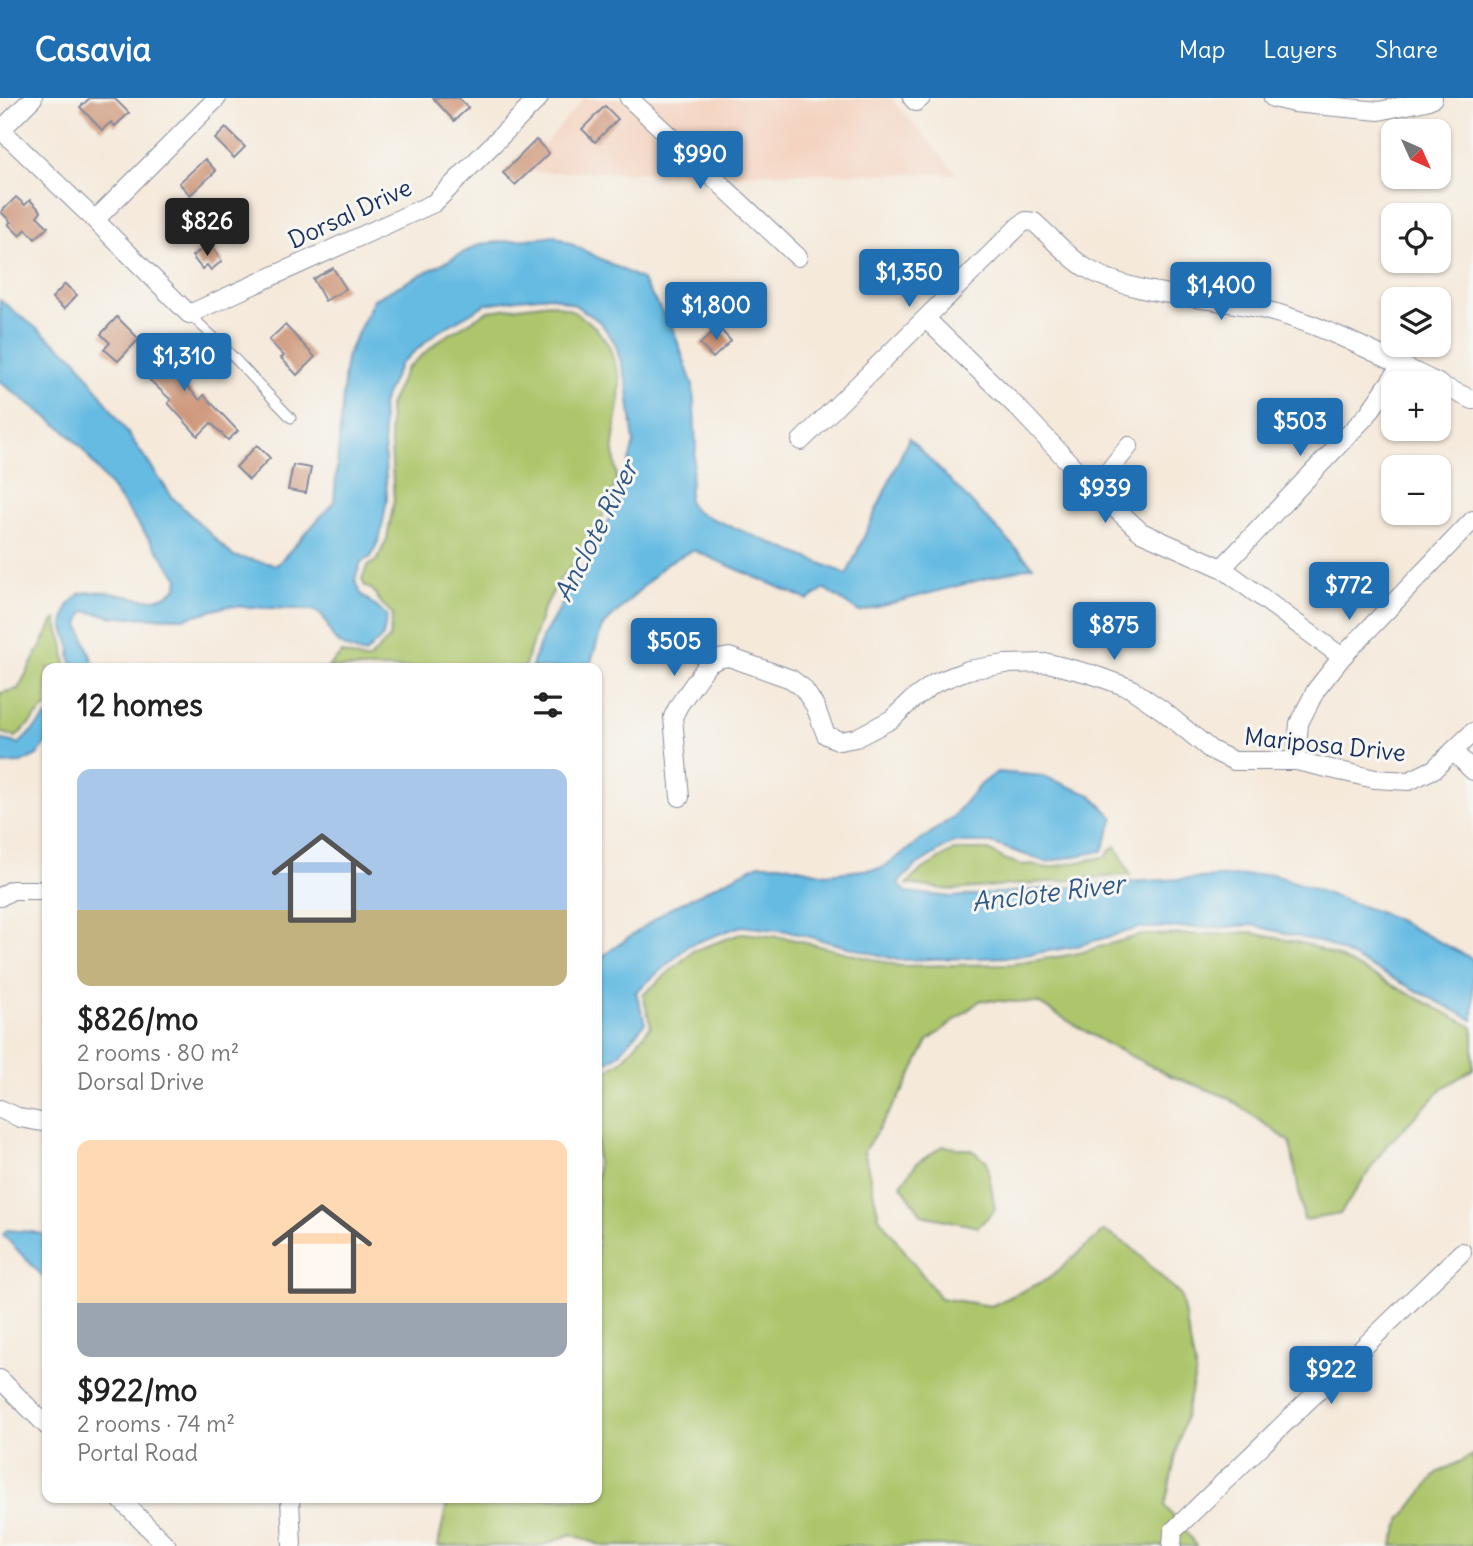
<!DOCTYPE html>
<html lang="en">
<head>
<meta charset="utf-8">
<style>
  :root { --surface:#fff; --page:#f2f2f2; --text:#222; --muted:#767676; --accent:#1f6fb2 }
  body { margin:0; font-family:Delius,sans-serif; background:var(--page); color:var(--text); height:100vh; display:flex; flex-direction:column; font-size:26px; white-space:nowrap }
  * { box-sizing:border-box; margin:0 }
  p { font-size:23px; color:var(--muted) }
  .icon { flex:none; width:38px; height:38px; fill:none; stroke:currentColor; stroke-width:2; stroke-linecap:round; stroke-linejoin:round }
  .map { position:relative; flex:1; overflow:hidden }
  .panel { position:absolute; left:42px; top:565px; width:560px; height:840px; display:flex; flex-direction:column; background:var(--surface); border-radius:14px; box-shadow:0 2px 5px #0004 }
  .panel>* { flex:none }
  .needle { width:46px; rotate:135deg }
  .controls { position:absolute; left:1381px; top:21px; display:grid; gap:14px }
  .controls a { display:grid; place-items:center; width:70px; height:70px; border-radius:14px; background:var(--surface); box-shadow:0 2px 5px #0004; font-size:35px }
  .price { position:absolute; translate:-50% -60px; padding:0 16px; border-radius:7px; background:var(--accent); color:#fff; font-size:23px; line-height:46px; filter:drop-shadow(0 2px 4px #0008) }
  .price::after { content:''; position:absolute; left:50%; top:42px; width:21px; height:16px; margin-left:-10px; background:inherit; clip-path:polygon(0 0,100% 0,50% 100%) }
  .price.active { background:#222; color:#fff }
  ul { padding:0; list-style:none }
  li { display:grid; align-content:center; gap:14px; height:371px; padding:0 35px }
  li span { display:grid; place-items:center; height:217px; border-radius:14px; color:#555 }
  li>.icon { margin-inline-start:auto }
  span .icon { width:126px; height:126px; fill:#fffc; stroke-width:1 }
  li b { font-size:30px }
  h2 { display:flex; justify-content:space-between; align-items:center; height:84px; padding:0 35px; font-size:30px }
  header { display:flex; align-items:center; gap:42px; box-sizing:border-box; height:98px; padding:0 35px; background:var(--accent); color:#fff }
  header strong { font-size:33px }
  nav { display:flex; gap:38px; margin-inline-start:auto; font-size:24px }
  .map>svg:first-child { display:block }
  .built { fill:#f4d3c0 }
  .green { fill:#adc66c; stroke:#647a65; stroke-width:2 }
  .water { fill:#66bbe2; stroke:#4075a0; stroke-width:2 }
  .building { fill:#cf987c }
  .lines { fill:none; stroke-linecap:round; stroke-linejoin:round }
  .service-casing { stroke:#888c9c; stroke-width:11 }
  .minor-casing { stroke:#888c9c; stroke-width:20 }
  .service { stroke:#fff; stroke-width:9 }
  .minor { stroke:#fff; stroke-width:18 }
  .labels { text-anchor:middle; stroke-width:6; stroke-linejoin:round; paint-order:stroke }
  .street-label { font-size:24px; fill:#1b2f5e; stroke:#f6f6f2 }
  .water-label { font-size:26px; font-style:italic; fill:#325986; stroke:#f6f6f2 }
</style>
</head>
<body>
<header>
<strong>Casavia</strong>
<nav><a>Map</a><a>Layers</a><a>Share</a></nav>
</header>
<div class="map">
<svg width="1473" height="1448" viewBox="0 0 1473 1448">
  <rect width="100%" height="100%" fill="#f6f6f2"/>
  <filter id="ink" filterUnits="userSpaceOnUse"><feTurbulence type="fractalNoise" baseFrequency=".0143" numOctaves="2"/><feDisplacementMap in="SourceGraphic" scale="14" xChannelSelector="R" yChannelSelector="G"/><feConvolveMatrix kernelMatrix="1 2 1 2 8 2 1 2 1" color-interpolation-filters="sRGB"/></filter>
  <filter id="wash" filterUnits="userSpaceOnUse"><feTurbulence type="fractalNoise" baseFrequency=".00686" numOctaves="4" result="noise"/><feDisplacementMap in="SourceGraphic" scale="28" xChannelSelector="R" yChannelSelector="G"/><feGaussianBlur stdDeviation="1.57" result="paint"/><feColorMatrix in="noise" values="0 0 0 0 0 0 0 0 0 0 0 0 0 0 0 0 0 1.4 0 .05"/><feComposite in="paint" operator="in"/></filter>
  <g filter="url(#wash)">
    <rect width="100%" height="100%" fill="#f5e9da"/>
    <path class="built" d="M584 0H891L957 76 521 74Z"/>
    <path class="green" d="M550 205 571 212 589 224 596 230 609 248 620 282 619 303 613 346 617 381 595 438 589 448 560 481 543 512 524 570H327L342 555 364 562H368L389 541 393 516 379 503 374 493 365 488 362 481 367 469 377 462 387 441 394 403 389 308 406 271 441 241 488 213Z
      M57 521C56 533 64 541 64 552 65 560 64 563 68 570H47V608L16 639 0 634V595L18 591 54 523Z
      M1116 748 1130 777 952 792 907 786 920 773 954 752H989L1004 761 1022 767 1031 766 1047 770 1104 759 1107 758 1110 751Z
      M1248 834 1306 846 1336 858 1473 929V971L1443 990 1386 1048 1340 1116 1304 1122 1290 1044 1227 999 1171 978 1107 946 1038 905 981 902 928 943 904 991 864 1053 879 1119 940 1200 991 1208 1048 1181 1104 1133 1130 1148 1181 1198 1196 1274 1176 1357 1165 1408 1197 1448H603L571 1436 542 1448H438L448 1400H597V979L623 962 651 928 643 897 693 853 743 835 787 840 900 868 1013 866 1075 856 1141 837 1226 836Z
      M943 1048 971 1052 987 1063 995 1112 978 1129 922 1117 901 1087 917 1065Z
      M1473 1357V1448H1392L1401 1422 1437 1375Z"/>
    <path class="water" d="M555 138 641 181 673 231 693 288 696 350 688 403 696 414 847 476 909 340 1033 468 859 514 825 491 808 502 693 452 667 465 602 529 589 570H531L543 538 601 441 623 385 634 345 627 284 615 245 601 225 593 219 573 206 550 198 518 201 486 206 436 235 400 266 382 306 387 402 380 439 371 459 361 464 355 481 361 496 387 518 383 538 365 556C355 553 345 551 337 544 326 534 330 518 312 512L228 508 185 520 115 519 84 513 79 526 95 570H74L70 559 71 551 63 527 68 508 80 495C88 495 96 493 103 494 130 496 155 512 177 489L178 480 81 349 63 331 0 284V202L76 261 173 400 233 458 277 467 334 404 346 260 374 201 480 146Z
      M47 618V644L37 657 21 665 0 666V641L19 646Z
      M997 674 1043 678 1091 697 1114 720 1102 753 1046 764 991 745H952L915 768 898 785 906 794 952 799 1128 784 1272 776 1389 818 1473 861V922L1327 846 1252 827 1225 829 1139 830 1073 849 1012 859 898 862 787 833 741 828 689 847 636 894 645 925 618 957 597 971V862L669 811 759 766H780L826 776 882 770 953 719 978 689Z
      M7 1132 32 1134 47 1137V1183L3 1137Z"/>
    <g id="blocks">
      <path class="building" d="M90 0H114L129 15 115 28 111 24 102 32 80 9Z
        M433 0H459L468 10 454 23Z
        M605 8 618 21 595 44 582 31Z
        M226 30 245 49 234 60 215 41Z
        M536 42 549 55 515 87 503 75Z
        M205 61 216 73 190 97 179 85Z
        M16 99 25 107 30 102 41 113 37 118 48 129 35 141 26 131 20 138 8 126 11 124 1 114Z
        M210 146 222 163 211 172 207 167 202 171 192 158Z
        M333 170 346 191 325 203 313 181Z
        M65 186 77 197 64 211 52 200Z
        M117 219 139 241 118 263 104 251 110 245 101 236Z
        M285 227 315 259 297 277 281 260 284 258 269 242Z
        M718 229 731 243 713 260 700 246Z
        M168 243 188 261 174 275 200 302 204 297 238 333 228 342 211 325 198 338 168 305 171 302 140 273Z
        M257 347 270 360 249 382 236 369Z
        M293 367 311 370 306 395 288 392Z"/>
    </g>
  </g>
  <g filter="url(#ink)">
    <use href="#blocks" fill-opacity="0" stroke="#888c9c" stroke-width="2"/>
    <g class="lines">
      <defs>
        <path id="service" d="M189 216 221 246 291 320"/>
        <path id="minor" d="M629 0 798 159
          M912 0 916 4 921 0
          M1273 0 1294 5 1379 13 1426 3 1433 0
          M0 31 95 122 189 216 434 105 539 0
          M1 32 33 0
          M95 122 217 0
          M926 221 1018 310 1094 391 1141 434 1222 470 1342 559
          M1438 286 1473 302
          M801 343 1020 127 1026 123 1034 124C1050 138 1069 160 1086 170 1135 199 1206 198 1261 211 1324 226 1380 258 1438 285
          M1094 391 1129 348
          M1222 470 1368 316 1401 268
          M1454 654 1473 673
          M1296 663 1299 625 1316 592 1342 559 1473 422
          M680 699 673 619 679 607 708 566 718 561 729 559 791 581 803 590 815 608 826 637 840 643 856 640 892 621 912 602 935 585 968 572 1005 566 1048 565 1091 576 1130 590 1162 612 1211 652 1234 663H1296L1375 681 1409 683 1434 671 1473 634
          M0 799 12 792H41L47 794
          M0 1011 20 1020 47 1025
          M0 1281 47 1328
          M119 1400 167 1448
          M290 1400 292 1448
          M1172 1448 1173 1433 1462 1154"/>
      </defs>
      <use href="#service" class="service-casing"/>
      <use href="#minor" class="minor-casing"/>
      <use href="#service" class="service"/>
      <use href="#minor" class="minor"/>
    </g>
  </g>
  <g class="labels">
    <g class="street-label">
      <text transform="translate(350 116) rotate(-25)" y="8">Dorsal Drive</text>
      <text transform="translate(1325 647) rotate(6)" y="8">Mariposa Drive</text>
    </g>
    <g class="water-label">
      <text transform="translate(596 433) rotate(-63)" y="9">Anclote River</text>
      <text transform="translate(1048 795) rotate(-7)" y="9">Anclote River</text>
    </g>
  </g>
</svg>
<div class="controls">
<a><svg class="needle" viewBox="-14 -14 28 28"><path d="M0-13l5 13h-10z" fill="#e53935"/><path d="M0 13l5-13h-10z" fill="#767676"/></svg></a>
<a><svg class="icon" aria-label="locate" viewBox="0 0 24 24"><circle cx="12" cy="12" r="6"/><path d="M12 2v4M12 18v4M2 12h4M18 12h4"/></svg></a>
<a><svg class="icon" aria-label="layers" viewBox="0 0 24 24"><path d="M12 4l9 5-9 5-9-5zM3 14l9 5 9-5"/></svg></a>
<a>+</a>
<a>−</a>
</div>
<b class="price" style="left:700px;top:93px">$990</b>
<b class="price active" style="left:207px;top:160px">$826</b>
<b class="price" style="left:909px;top:211px">$1,350</b>
<b class="price" style="left:1221px;top:224px">$1,400</b>
<b class="price" style="left:716px;top:244px">$1,800</b>
<b class="price" style="left:184px;top:295px">$1,310</b>
<b class="price" style="left:1300px;top:360px">$503</b>
<b class="price" style="left:1105px;top:427px">$939</b>
<b class="price" style="left:1349px;top:524px">$772</b>
<b class="price" style="left:1114px;top:564px">$875</b>
<b class="price" style="left:674px;top:580px">$505</b>
<b class="price" style="left:1331px;top:1308px">$922</b>
<section class="panel">
<h2>12 homes<svg class="icon" aria-label="filters" viewBox="0 0 24 24"><path d="M4 7h16M4 17h16"/><circle cx="9" cy="7" r="2"/><circle cx="15" cy="17" r="2"/></svg></h2>
<ul>
<li><span style="background:linear-gradient(#a9c7e8 65%,#c2b280 0)"><svg class="icon" aria-label="home" viewBox="0 0 24 24"><path d="M3 11l9-7 9 7M6 9v11h12V9"/></svg></span><div><b>$826/mo</b><p>2 rooms · 80 m²</p><p>Dorsal Drive</p></div></li>
<li><span style="background:linear-gradient(#ffd9b3 75%,#9aa5b1 0)"><svg class="icon" aria-label="home" viewBox="0 0 24 24"><path d="M3 11l9-7 9 7M6 9v11h12V9"/></svg></span><div><b>$922/mo</b><p>2 rooms · 74 m²</p><p>Portal Road</p></div></li>
</ul>
</section>
</div>
</body>
</html>
